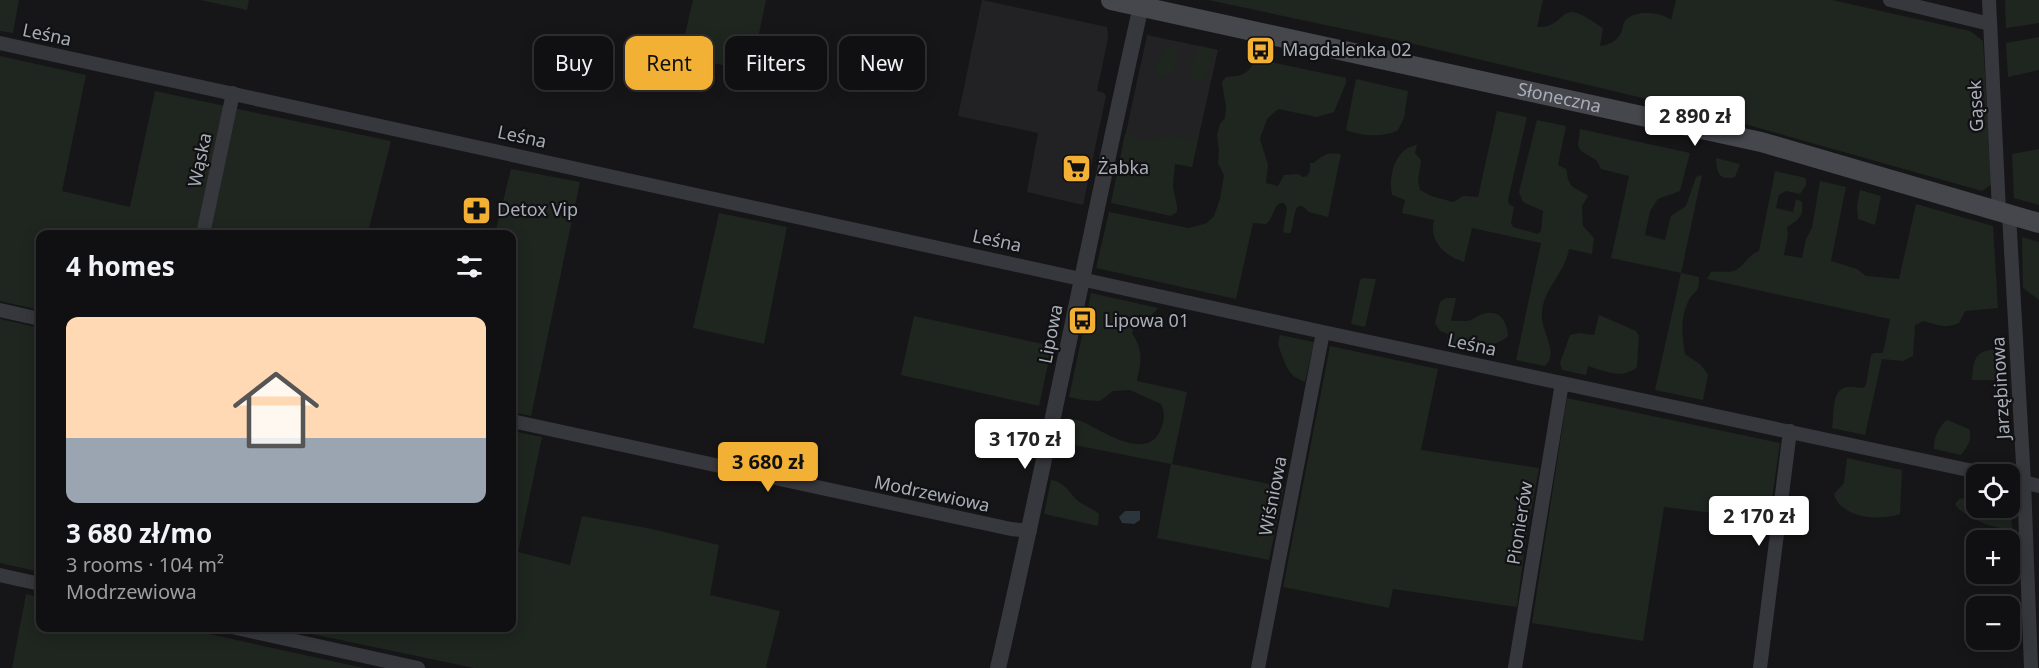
<!DOCTYPE html>
<html lang="en">
<head>
<meta charset="utf-8">
<style>
  :root { --surface:#101012; --page:#1e1e20; --text:#f1f3f6; --muted:#9c9d9f; --line:#303032; --accent:#f2b134 }
  body { margin:0; font-family:"Noto Sans",sans-serif; background:var(--page); color:var(--text); height:100vh; display:flex; flex-direction:column; font-size:22px; white-space:nowrap }
  * { box-sizing:border-box; margin:0 }
  p { font-size:20px; color:var(--muted) }
  .icon { flex:none; width:33px; height:33px; fill:none; stroke:currentColor; stroke-width:2; stroke-linecap:round; stroke-linejoin:round }
  .map { position:relative; flex:1; overflow:hidden }
  .details { position:absolute; left:36px; top:230px; width:480px; height:402px; display:flex; flex-direction:column; background:var(--surface); border-radius:12px; box-shadow:0 3px 15px #0003,0 0 0 2px var(--line) }
  .details>* { flex:none }
  .banner { position:absolute; left:534px; top:36px; width:570px; height:54px; display:flex; gap:12px }
  .controls { position:absolute; left:1966px; top:464px; display:grid; gap:12px }
  .controls a { display:grid; place-items:center; width:54px; height:54px; border-radius:12px; background:var(--surface); box-shadow:0 3px 15px #0003,0 0 0 2px var(--line); font-size:30px }
  .price { position:absolute; translate:-50% -51px; padding:0 14px; border-radius:6px; background:#fff; color:#222; font-size:20px; line-height:39px; filter:drop-shadow(0 2px 3px #0008) }
  .price::after { content:''; position:absolute; left:50%; top:36px; width:18px; height:14px; margin-left:-9px; background:inherit; clip-path:polygon(0 0,100% 0,50% 100%) }
  .price.on { background:var(--accent); color:#111 }
  ul { padding:0; list-style:none }
  li { display:grid; align-content:center; gap:12px; height:318px; padding:0 30px }
  li+li { border-top:2px solid var(--line) }
  li span { display:grid; place-items:center; height:186px; border-radius:12px; color:#555 }
  li>.icon { margin-inline-start:auto }
  span .icon { width:108px; height:108px; fill:#fffc; stroke-width:1 }
  li b { font-size:26px }
  h2 { display:flex; justify-content:space-between; align-items:center; height:72px; padding:0 30px; font-size:26px }
  .pill { padding:0 21px; border-radius:12px; background:var(--surface); box-shadow:0 3px 15px #0003,0 0 0 2px var(--line); font-size:21px; line-height:54px }
  .pill.on { background:var(--accent); color:#111 }
  .map>svg:first-child { display:block }
  .built { fill:#222225 }
  .green { fill:#1e261f }
  .water { fill:#2c353c }
  .lines { fill:none; stroke-linecap:round; stroke-linejoin:round }
  .minor { stroke:#37383d; stroke-width:14 }
  .tertiary { stroke:#37383d; stroke-width:16 }
  .secondary { stroke:#45474d; stroke-width:20 }
  .labels { text-anchor:middle; stroke-width:4.5; stroke-linejoin:round; paint-order:stroke }
  .street-label { font-size:18px; fill:#a8adb8; stroke:#111113 }
  .poi-label { font-size:18px; fill:#a8adb8; stroke:#111113; text-anchor:start }
</style>
</head>
<body>
<div class="map">
<svg width="2039" height="668" viewBox="0 0 2039 668">
  <rect width="100%" height="100%" fill="#161618"/>
  <path class="built" d="M982 0 1107 27 1108 38 1097 91 1104 93 1106 96 1083 205 1027 192 1038 133 958 116Z
    M1147 35 1218 50 1192 167 1122 151Z"/>
  <path class="green" d="M0 0H19L13 33 0 31Z
    M200 0H249L247 10Z
    M693 0H766L751 71 680 56Z
    M1208 0H1543L1537 27C1559 28 1560 12 1572 12 1583 13 1594 23 1603 28L1600 46C1611 44 1618 41 1622 30 1623 27 1623 23 1625 21 1634 9 1662 12 1671 20L1676 0H1832L1970 31 1983 41 1992 184 1982 191 1702 112 1401 41Z
    M2005 0H2039V23L2006 28Z
    M2039 37V70L2008 77 2006 43Z
    M1166 46 1173 47 1176 53 1175 69C1170 75 1164 80 1156 76V66Z
    M1200 46 1212 49C1211 61 1211 74 1201 82L1195 80 1190 72 1193 60Z
    M0 56 86 75 62 191 130 207 155 91 225 106 198 234H40V310L0 301Z
    M1257 59 1346 78V83L1334 112 1317 117 1278 109 1267 119 1260 139 1268 165 1266 183 1278 186 1284 175 1298 174 1303 177 1307 176 1310 171V163H1314C1322 155 1328 152 1341 154L1328 217 1309 212 1302 206H1298C1292 214 1295 225 1290 233H1285L1283 231 1287 208 1284 203H1280C1272 208 1274 218 1266 224L1253 223 1236 299 1096 268 1109 212 1189 228 1207 223 1214 216 1220 199 1224 175 1218 163 1219 150 1217 135 1220 124 1225 118 1226 108 1222 82 1226 77C1245 76 1246 74 1257 59Z
    M1356 79 1408 91 1404 118 1398 130C1384 138 1361 136 1346 130Z
    M233 108 391 141 368 232 373 234H207Z
    M1497 111 1527 117 1508 200 1509 204 1514 207 1511 223 1513 227 1538 234 1541 231 1543 211 1523 202 1519 192 1537 120 1566 126 1558 165 1566 169C1568 175 1567 180 1571 185 1575 190 1583 191 1588 196L1582 206 1583 226 1594 238 1592 254 1569 249C1565 273 1543 289 1542 313 1540 332 1560 351 1545 366L1516 360 1541 243 1472 228 1464 262C1446 257 1428 241 1434 220L1402 213 1405 200 1392 195C1388 176 1395 148 1417 145L1415 153 1421 160 1418 181 1420 190 1431 196 1453 202 1463 196 1478 197Z
    M1580 129 1690 153 1680 191 1658 199 1650 211 1645 235 1665 240 1671 216 1686 206 1696 177 1702 175 1681 273 1699 277C1699 296 1694 289 1688 302 1680 318 1682 337 1685 354L1701 365 1708 375 1703 400 1655 390 1681 273 1611 258 1629 176 1601 169 1596 160 1581 151 1578 146Z
    M1125 134 1148 140 1168 136 1198 139 1192 167 1175 164 1173 187 1177 206V212L1171 216 1111 203Z
    M2039 149V205L2014 198 2012 154Z
    M1716 158 1740 164 1735 177C1719 182 1716 171 1716 158Z
    M511 169 580 182 531 416 512 412V234H495Z
    M1775 171 1806 178V185L1800 194 1786 191 1779 195 1776 208 1793 212 1796 199 1802 202C1804 217 1798 220 1787 227L1788 235 1784 255 1802 258 1806 239 1812 228 1820 181 1846 187 1831 261 1857 269 1866 276 1899 279 1916 204 1993 226 1998 308 1965 311 1959 323C1945 329 1937 325 1924 321L1915 325 1913 356 1903 361 1882 359 1865 435 1832 428C1835 416 1830 388 1848 387 1853 386 1858 388 1863 388L1866 385 1871 355 1874 353H1883L1890 319 1707 279 1711 272C1719 270 1727 274 1736 270 1745 265 1748 255 1759 251Z
    M1860 190 1881 196 1875 225 1858 219 1857 206Z
    M719 213 787 227 764 344 693 328Z
    M2022 237 2039 242V300L2023 288Z
    M1363 278 1376 279 1365 327 1351 324 1360 280Z
    M1091 293 1158 308 1151 316 1136 321 1132 333C1144 352 1141 360 1137 381L1187 392 1172 464 1284 487 1269 560 1157 538 1171 464 1059 442 1064 418C1071 419 1077 419 1083 422 1101 430 1146 462 1160 431 1164 422 1166 413 1161 404L1130 390 1113 391 1100 401 1083 400 1069 397Z
    M1446 298H1456L1451 321C1457 320 1466 322 1471 320 1474 319 1476 317 1480 315 1498 308 1507 319 1508 336 1499 345 1488 343 1479 352L1446 345 1448 334 1440 331 1435 323 1440 302Z
    M1599 315 1636 331 1639 336 1637 367C1622 380 1605 371 1588 366L1586 375 1562 370 1560 363 1570 335 1579 333 1594 335Z
    M914 316 1052 346 1039 406 901 375Z
    M0 319 40 328V572L0 563Z
    M1280 335 1314 342 1305 382C1292 377 1287 371 1283 358 1280 347 1276 348 1280 335Z
    M1330 346 1438 369 1421 450 1539 468 1526 538 1517 607 1393 589 1389 608 1283 587Z
    M2001 349 2003 380H1972C1974 356 1975 350 2001 349Z
    M1567 398 1780 443 1769 520 1664 507 1643 641 1532 623Z
    M1947 420 1969 429C1973 438 1967 448 1961 455L1934 449C1933 439 1939 426 1947 420Z
    M512 431 542 437 518 552 570 565 582 516 652 529 719 545 710 595 780 611 766 667 769 668H474L283 628 512 627Z
    M1847 458 1902 470 1900 514C1880 521 1841 519 1834 494L1844 483Z
    M1051 480C1064 481 1070 494 1078 501 1085 506 1093 509 1099 514L1098 526 1044 514Z
    M2010 493 2012 529C1998 531 1961 516 1955 504L1959 499 1968 497 1977 501V507H2010Z
    M26 594 40 597V627H177L364 668H12Z"/>
  <path class="water" d="M1125 511H1140V520L1134 524 1122 523 1119 517Z"/>
  <g class="lines">
    <path class="minor" d="M1890 0 1990 24
      M1989 0 1999 211
      M0 43 1323 332 1987 474
      M2009 214 2024 482 2031 668
      M203 234 233 93
      M0 310 40 319
      M512 421 1011 529 1030 531
      M2010 479 2039 486
      M0 575 40 584
      M232 627 418 668
      M1258 668 1323 332
      M1515 668 1562 383
      M1760 668 1790 431"/>
    <path class="tertiary" d="M998 668C1049 448 1091 226 1141 6"/>
    <path class="secondary" id="s1" d="M1111 0 1761 142 2039 223"/>
  </g>
  <defs>
    <symbol id="bus-square" viewBox="-11 -11 22 22"><rect x="-9" y="-9" width="18" height="18" rx="4" fill="#f2b134" stroke="#111113"/><path d="M-5-6H5V4H4V6H2V4H-2V6H-4V4H-5ZM-3.5-4V0h7V-4ZM-3.5 1.2v1.5H-2V1.2ZM2 1.2v1.5H3.5V1.2Z" fill="#111"/></symbol>
    <symbol id="supermarket-square" viewBox="-11 -11 22 22"><rect x="-9" y="-9" width="18" height="18" rx="4" fill="#f2b134" stroke="#111113"/><path d="M-6-5.5h2.5l.6 2H6L4.5 2H-2.5L-4.4-4H-6ZM-1.5 3.2a1.3 1.3 0 1 0 .1 0ZM3 3.2a1.3 1.3 0 1 0 .1 0Z" fill="#111"/></symbol>
    <symbol id="pharmacy-square" viewBox="-11 -11 22 22"><rect x="-9" y="-9" width="18" height="18" rx="4" fill="#f2b134" stroke="#111113"/><path d="M-2-6h4v4h4v4h-4v4h-4v-4h-4v-4h4Z" fill="#111"/></symbol>
  </defs>
  <g fill-rule="evenodd">
    <use href="#bus-square" x="1244" y="34" width="33" height="33"/>
    <use href="#supermarket-square" x="1060" y="152" width="33" height="33"/>
    <use href="#pharmacy-square" x="460" y="194" width="33" height="33"/>
    <use href="#bus-square" x="1066" y="304" width="33" height="33"/>
  </g>
  <g class="labels">
    <g class="street-label">
      <text transform="translate(47 35) rotate(12)" y="6">Leśna</text>
      <text dy="6" stroke="none"><textPath href="#s1" startOffset="459">Słoneczna</textPath></text>
      <text transform="translate(1976 106) rotate(-93)" y="6">Gąsek</text>
      <text transform="translate(522 137) rotate(12)" y="6">Leśna</text>
      <text transform="translate(200 160) rotate(-78)" y="6">Wąska</text>
      <text transform="translate(997 241) rotate(12)" y="6">Leśna</text>
      <text transform="translate(1051 334) rotate(-79)" y="6">Lipowa</text>
      <text transform="translate(1472 345) rotate(12)" y="6">Leśna</text>
      <text transform="translate(2001 388) rotate(-93)" y="6">Jarzębinowa</text>
      <text transform="translate(932 494) rotate(12)" y="6">Modrzewiowa</text>
      <text transform="translate(1273 496) rotate(-79)" y="6">Wiśniowa</text>
      <text transform="translate(1520 523) rotate(-81)" y="6">Pionierów</text>
    </g>
    <g class="poi-label">
      <text x="1282" y="56">Magdalenka 02</text>
      <text x="1098" y="174">Żabka</text>
      <text x="497" y="216">Detox Vip</text>
      <text x="1104" y="327">Lipowa 01</text>
    </g>
  </g>
</svg>
<div class="controls">
<a><svg class="icon" aria-label="locate" viewBox="0 0 24 24"><circle cx="12" cy="12" r="6"/><path d="M12 2v4M12 18v4M2 12h4M18 12h4"/></svg></a>
<a>+</a>
<a>−</a>
</div>
<b class="price" style="left:1695px;top:147px">2 890 zł</b>
<b class="price" style="left:1025px;top:470px">3 170 zł</b>
<b class="price on" style="left:768px;top:493px">3 680 zł</b>
<b class="price" style="left:1759px;top:547px">2 170 zł</b>
<div class="banner">
<a class="pill">Buy</a>
<a class="pill on">Rent</a>
<a class="pill">Filters</a>
<a class="pill">New</a>
</div>
<section class="details">
<h2>4 homes<svg class="icon" aria-label="filters" viewBox="0 0 24 24"><path d="M4 7h16M4 17h16"/><circle cx="9" cy="7" r="2"/><circle cx="15" cy="17" r="2"/></svg></h2>
<ul>
<li><span style="background:linear-gradient(#ffd9b3 65%,#9aa5b1 0)"><svg class="icon" aria-label="home" viewBox="0 0 24 24"><path d="M3 11l9-7 9 7M6 9v11h12V9"/></svg></span><div><b>3 680 zł/mo</b><p>3 rooms · 104 m²</p><p>Modrzewiowa</p></div></li>
</ul>
</section>
</div>
</body>
</html>
